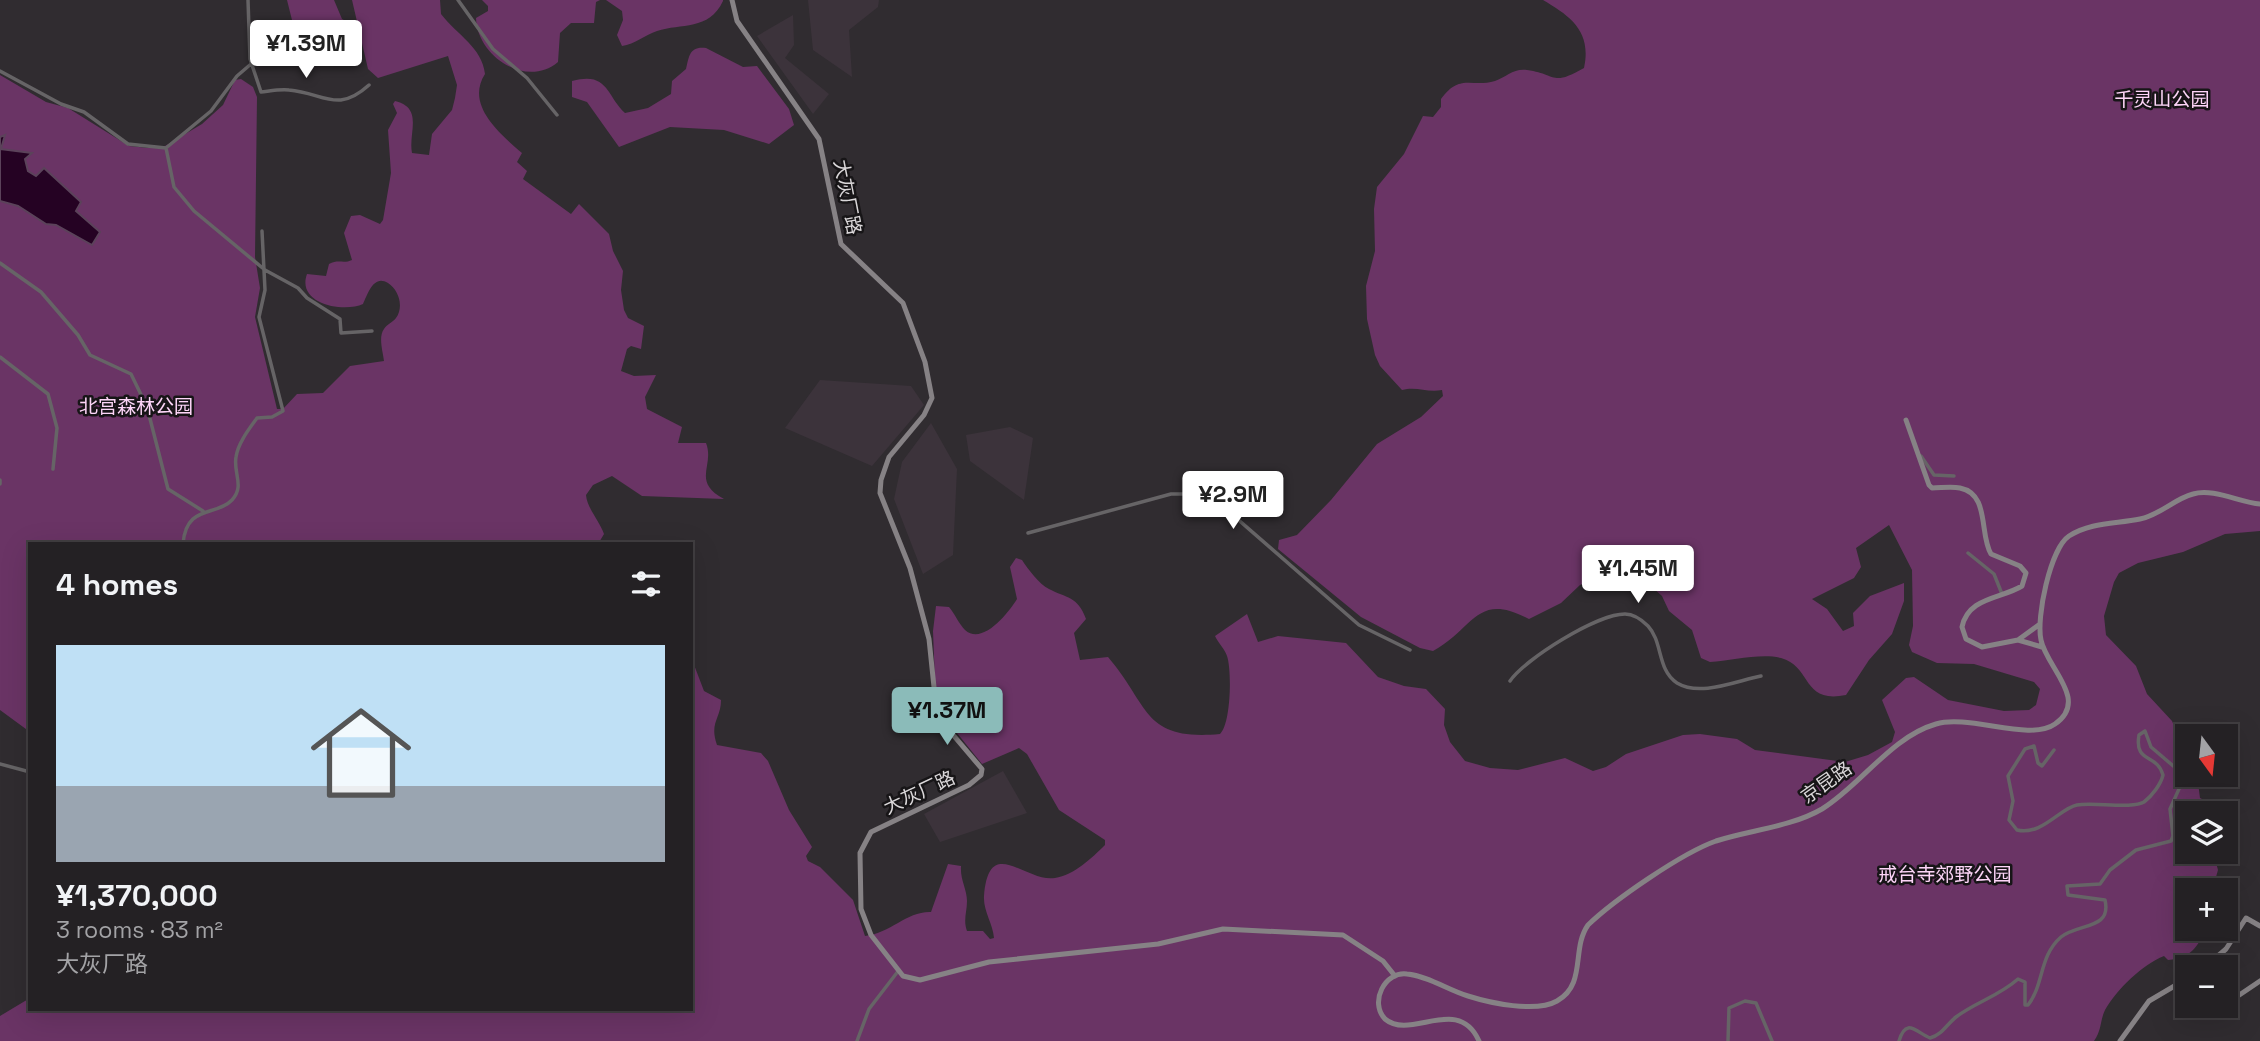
<!DOCTYPE html>
<html lang="en">
<head>
<meta charset="utf-8">
<style>
  :root { --surface:#242124; --page:#302e31; --text:#f1f3f6; --muted:#a3a3a6; --line:#413e41; --accent:#8bbbb9 }
  body { margin:0; font-family:"Space Grotesk","Noto Sans SC",sans-serif; background:var(--page); color:var(--text); height:100vh; display:flex; flex-direction:column; font-size:26px; white-space:nowrap }
  * { box-sizing:border-box; margin:0 }
  p { font-size:23px; color:var(--muted) }
  .icon { flex:none; width:38px; height:38px; fill:none; stroke:currentColor; stroke-width:2; stroke-linecap:round; stroke-linejoin:round }
  .map { position:relative; flex:1; overflow:hidden }
  .panel { position:absolute; left:28px; top:542px; width:665px; height:469px; display:flex; flex-direction:column; background:var(--surface); border-radius:0px; box-shadow:0 7px 28px #0002,0 0 0 2px var(--line) }
  .panel>* { flex:none }
  .needle { width:46px; rotate:165deg }
  .controls { position:absolute; left:2175px; top:724px; display:grid; gap:14px }
  .controls a { display:grid; place-items:center; width:63px; height:63px; border-radius:0px; background:var(--surface); box-shadow:0 7px 28px #0002,0 0 0 2px var(--line); font-size:35px }
  .price { position:absolute; translate:-50% -60px; padding:0 16px; border-radius:7px; background:#fff; color:#222; font-size:23px; line-height:46px; filter:drop-shadow(0 2px 4px #0008) }
  .price::after { content:''; position:absolute; left:50%; top:42px; width:21px; height:16px; margin-left:-10px; background:inherit; clip-path:polygon(0 0,100% 0,50% 100%) }
  .price.current { background:var(--accent); color:#111 }
  ul { padding:0; list-style:none }
  li { display:grid; align-content:center; gap:14px; height:371px; padding:0 28px }
  li span { display:grid; place-items:center; height:217px; border-radius:0px; color:#555 }
  li>.icon { margin-inline-start:auto }
  span .icon { width:126px; height:126px; fill:#fffc; stroke-width:1 }
  li b { font-size:30px }
  h2 { display:flex; justify-content:space-between; align-items:center; height:84px; padding:0 28px; font-size:30px }
  .map>svg:first-child { display:block }
  .built { fill:#3c333b }
  .green { fill:#6a3465 }
  .water { fill:#250223; stroke:#5b425a; stroke-width:2 }
  .lines { fill:none; stroke-linecap:round; stroke-linejoin:round }
  .street { stroke:#666466; stroke-width:3.5 }
  .secondary { stroke:#868285; stroke-width:5 }
  .labels { text-anchor:middle; stroke-width:5; stroke-linejoin:round; paint-order:stroke }
  .park-label { font-size:19px; fill:#fdd5f8; stroke:#171517 }
  .street-label { font-size:19px; fill:#dad7d9; stroke:#171517 }
</style>
</head>
<body>
<div class="map">
<svg width="2260" height="1041" viewBox="0 0 2260 1041">
  <rect width="100%" height="100%" fill="#302c30"/>
  <path class="built" d="M808 0H879L878 7 849 30 852 77 813 50Z
    M793 15 794 45 785 58 829 94 813 114 757 36Z
    M820 380 911 386 924 405 872 466 785 428Z
    M931 423 957 469 953 555 923 574 894 499 902 462Z
    M1010 427 1033 438 1024 500 970 461 966 435Z
    M1003 771 1027 813 940 842 924 814Z"/>
  <path class="green" d="M287 0H334L342 19 353 25 360 54 325 58 301 56Z
    M352 0H440L441 14C457 35 482 47 485 74 465 105 500 134 522 153L517 162 527 171 523 179 571 214 579 204 609 234 613 251 623 271 621 290 624 310 628 318 644 326 641 349 631 346 627 349 621 371 634 376 656 375 645 397 647 409 682 427 678 443H706C715 466 691 481 724 499L642 496 612 476 593 485 586 495C587 508 599 520 604 534L598 544H30V732L0 710V75L46 102 68 108 129 146 148 148 165 146 202 124 223 105 235 80 241 79 253 87 257 97 255 257 260 288 255 317 277 409H283L297 394 323 393 350 366 384 361C383 352 378 337 384 329 387 324 393 322 396 318 404 307 399 290 388 283 374 274 368 293 363 304 344 313 296 304 307 274L326 276 329 264C338 259 344 264 352 260L344 233 351 216 360 215 380 224 383 220 391 173 388 130 397 113 393 104 395 101C424 108 408 133 412 153L429 155 432 134 452 110 455 98 457 85 448 56 378 78 368 69Z
    M482 0H600L596 2 594 23H571L560 33 558 62C526 89 477 56 476 18L488 11V6Z
    M606 0H723V1C709 31 681 23 657 31 645 35 635 44 622 46L617 35 623 20 622 11Z
    M1543 0H2260V531L2225 534 2183 552 2138 563 2119 573 2114 582 2104 616 2106 635 2136 666 2147 694 2172 721 2187 757 2188 775H2197L2200 798 2210 803 2208 814H2188V852H2213L2218 870 2212 891H2188V929H2208C2195 947 2193 958 2168 960L2164 956C2142 965 2117 989 2105 1010 2100 1020 2102 1030 2094 1041H0V1016L30 998V1010H691V657L704 691 721 700C721 719 709 722 717 745L761 753 768 761 789 810 812 847 806 856 808 861 820 867 853 900 865 936C891 933 907 911 931 912L948 864 961 866C960 880 967 889 967 901 967 912 963 920 967 931H983L990 939 994 938C993 924 983 911 984 896 989 833 1025 883 1055 878 1074 875 1092 858 1105 845V840L1059 810 1027 754 1019 748 982 764 936 707 933 631 936 606 949 607C955 614 959 624 965 630 983 646 1009 612 1017 599L1010 567 1016 558 1022 560C1028 569 1039 584 1049 589 1066 598 1078 596 1086 619L1074 633 1080 660 1108 657C1150 706 1142 741 1220 734 1231 724 1232 670 1227 656 1225 649 1218 643 1215 636L1247 614 1258 642 1278 636 1346 643 1378 677 1404 686 1426 689 1445 709 1444 725 1450 742 1465 761 1490 768 1518 770 1565 758 1593 771 1606 767 1626 754 1683 735 1700 734 1737 739 1755 750 1845 762 1868 755 1892 742 1895 732 1882 700 1906 678 1914 677 1948 700 2004 711 2029 710 2036 705 2040 689 2034 682 1974 664 1937 663 1912 652 1909 645 1913 626 1912 570 1889 525 1856 548 1861 567 1854 578 1812 599 1827 609 1843 631 1854 626 1853 613 1870 596 1904 583V601L1892 634 1869 660 1846 695C1801 704 1813 667 1781 658 1760 653 1731 661 1710 662L1701 658 1692 630 1669 611 1662 596 1652 587 1621 576 1603 575 1580 585 1561 603 1529 619C1476 591 1475 628 1433 651L1420 648 1361 617 1278 549 1279 540 1297 535 1331 500 1377 444 1421 417 1443 396 1442 390C1427 393 1417 386 1402 390L1380 366 1375 355 1367 319 1366 286 1375 251 1374 209 1377 187 1404 154 1423 116 1433 117 1441 107V99C1460 73 1472 88 1495 81 1506 77 1514 68 1527 70 1557 74 1551 87 1584 68 1592 31 1570 16 1543 0Z
    M706 48 743 67 757 66 789 109 794 125 769 144 724 130 670 127 619 147 587 102 572 97V81C608 71 606 95 625 113L648 108 671 94 672 81 686 69C689 57 689 46 706 48Z"/>
  <path class="water" d="M5 135 1 149 32 153 25 159 28 171 36 176 44 168 81 202 76 211 100 232 92 245 56 225 46 224 18 206 0 201V137Z"/>
  <g class="lines">
    <path class="street" d="M248 0 250 59 261 92C270 91 280 89 289 90 324 93 337 114 369 85
      M458 0 493 49 527 78 557 115
      M0 71 61 104 84 112 128 144 166 148 174 187 194 211 265 270 298 288 307 298 340 319 341 333 372 331
      M166 148 211 111 237 76 251 64
      M0 263 41 292 78 335 90 355 131 374 147 407 168 489 203 511
      M0 357 48 394 57 428 53 469
      M1921 456 1934 475 1954 476
      M0 480V484
      M1028 533 1171 494H1202L1219 503 1359 625 1410 650
      M183 544C186 504 216 517 232 500 245 486 233 473 236 457 238 443 249 429 257 418L272 417 283 411 259 317 265 290 262 231
      M1968 553 1994 574 2002 594
      M1510 681C1525 659 1597 614 1625 614 1633 614 1642 620 1648 626 1663 642 1657 670 1677 683 1700 697 1736 681 1761 676
      M0 764 30 772
      M857 1041 869 1009 899 970
      M1728 1041 1729 1008 1745 1001 1756 1003 1772 1041
      M1899 1041C1906 1017 1916 1032 1930 1038 1942 1035 1947 1024 1956 1017 1976 1002 1999 996 2018 979L2025 982V1005H2028C2044 985 2039 956 2061 937 2078 923 2112 930 2105 900L2068 895 2067 886 2100 884 2110 870 2136 850 2171 841 2173 836 2170 809 2183 780 2178 770 2151 747 2145 731 2139 735C2134 764 2157 753 2163 775 2161 784 2152 796 2144 802 2133 809 2093 802 2077 805 2060 808 2042 836 2017 830L2009 820 2013 801 2008 776 2025 749 2034 746 2038 763 2042 766 2054 750"/>
    <path class="secondary" d="M732 0 737 21 819 139 841 244 903 303 925 362 932 398 924 415 889 457 881 480 880 493 910 568 929 639 937 716 982 769 981 775 969 785 871 832 860 853 861 909 871 935 903 976 920 980 989 962 1158 944 1223 929 1343 935 1383 961 1395 976
      M1906 420 1929 485 1932 488C1941 488 1951 486 1960 488 1990 494 1979 534 1991 554L2020 566 2026 573 2022 586C2001 599 1968 597 1962 627L1966 639 1982 647 2018 640
      M2040 624 2018 640 2042 647
      M2204 968 2226 949 2246 918 2260 926
      M2226 1004 2260 981
      M1479 1041C1458 994 1411 1041 1385 1019 1369 1002 1385 971 1407 974 1428 976 1448 990 1468 996 1490 1003 1536 1013 1557 1001 1587 984 1571 949 1588 925 1614 900 1682 853 1716 841 1750 830 1791 827 1822 809 1861 785 1891 737 1936 724 1969 714 2030 742 2055 724 2090 700 2046 667 2041 640 2036 618 2050 549 2069 536 2091 522 2116 524 2140 519 2160 515 2174 499 2193 494 2213 488 2239 502 2260 504
      M2120 1041 2149 1001 2188 978"/>
  </g>
  <g class="labels">
    <g class="park-label">
      <text x="2162" y="106">千灵山公园</text>
      <text x="136" y="413">北宫森林公园</text>
      <text x="1945" y="881">戒台寺郊野公园</text>
    </g>
    <g class="street-label">
      <text transform="translate(848 197) rotate(79)" y="7">大灰厂路</text>
      <text transform="translate(1826 782) rotate(-35)" y="7">京昆路</text>
      <text transform="translate(919 792) rotate(-25)" y="7">大灰厂路</text>
    </g>
  </g>
</svg>
<div class="controls">
<a><svg class="needle" viewBox="-14 -14 28 28"><path d="M0-13l5 13h-10z" fill="#e53935"/><path d="M0 13l5-13h-10z" fill="#a3a3a6"/></svg></a>
<a><svg class="icon" aria-label="layers" viewBox="0 0 24 24"><path d="M12 4l9 5-9 5-9-5zM3 14l9 5 9-5"/></svg></a>
<a>+</a>
<a>−</a>
</div>
<b class="price" style="left:306px;top:80px">¥1.39M</b>
<b class="price" style="left:1233px;top:531px">¥2.9M</b>
<b class="price" style="left:1638px;top:605px">¥1.45M</b>
<b class="price current" style="left:947px;top:747px">¥1.37M</b>
<section class="panel">
<h2>4 homes<svg class="icon" aria-label="filters" viewBox="0 0 24 24"><path d="M4 7h16M4 17h16"/><circle cx="9" cy="7" r="2"/><circle cx="15" cy="17" r="2"/></svg></h2>
<ul>
<li><span style="background:linear-gradient(#bfe0f5 65%,#9aa5b1 0)"><svg class="icon" aria-label="home" viewBox="0 0 24 24"><path d="M3 11l9-7 9 7M6 9v11h12V9"/></svg></span><div><b>¥1,370,000</b><p>3 rooms · 83 m²</p><p>大灰厂路</p></div></li>
</ul>
</section>
</div>
</body>
</html>
